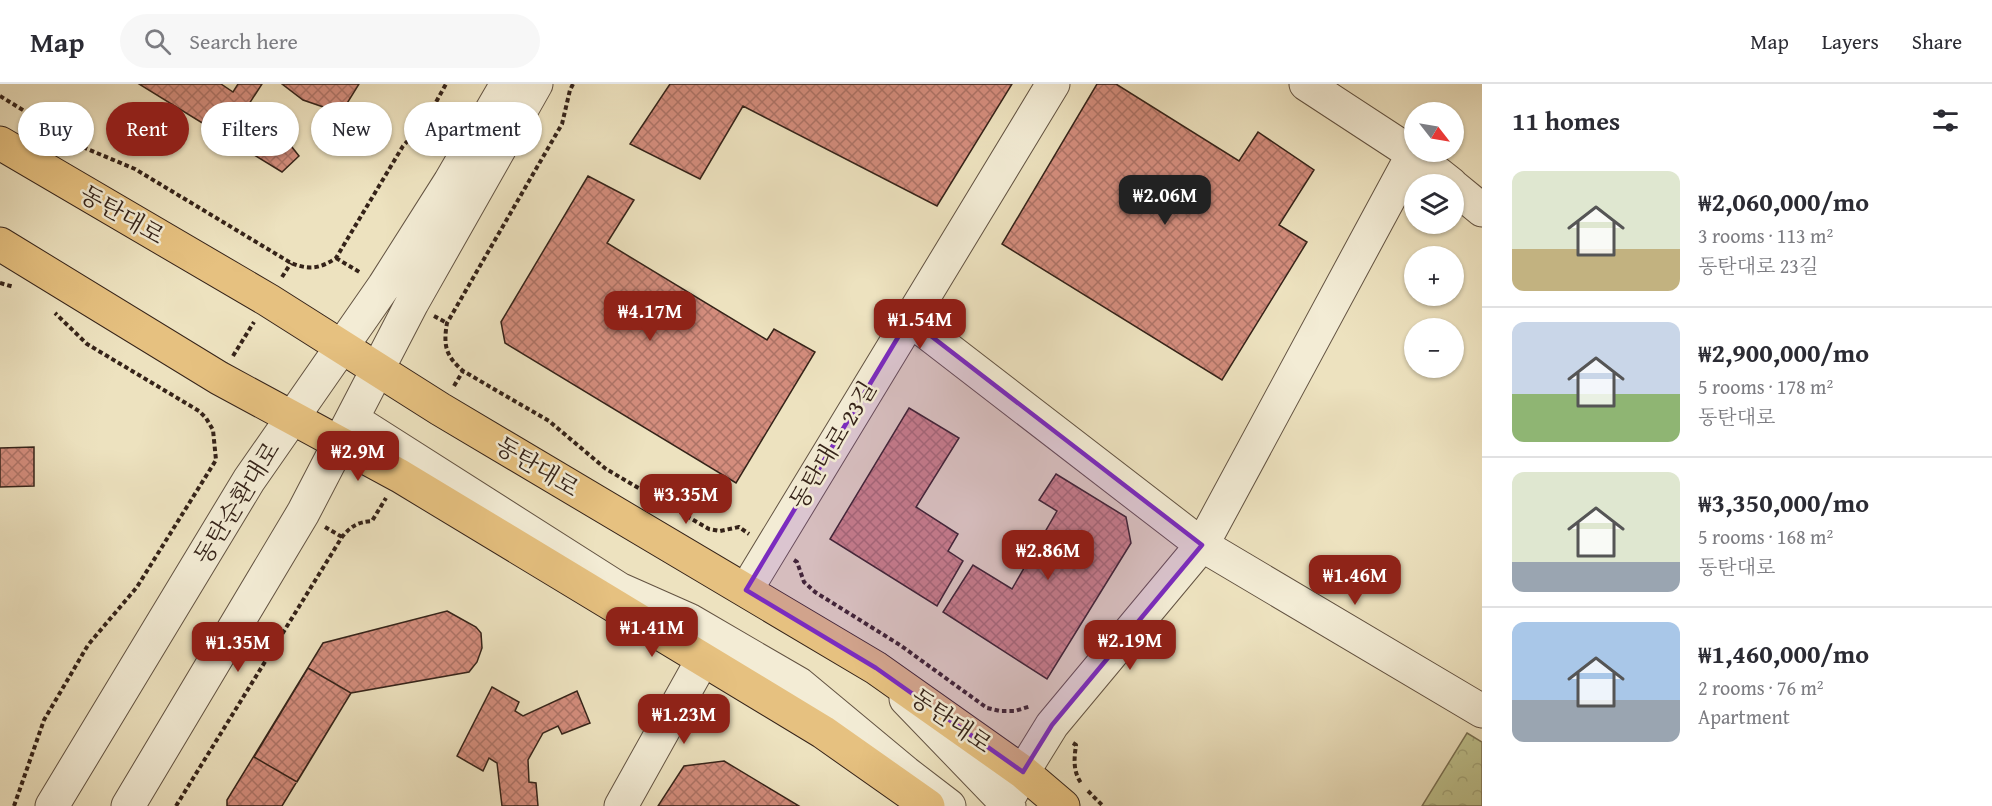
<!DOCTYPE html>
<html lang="en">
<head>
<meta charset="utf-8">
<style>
  :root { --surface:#fff; --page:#f7f7f7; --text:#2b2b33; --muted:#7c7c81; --line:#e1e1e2; --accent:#8f2418 }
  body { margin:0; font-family:"Gentium Book Plus","Noto Serif KR",serif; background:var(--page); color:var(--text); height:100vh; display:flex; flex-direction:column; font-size:22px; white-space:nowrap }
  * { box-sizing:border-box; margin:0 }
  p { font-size:20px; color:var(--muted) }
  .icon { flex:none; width:33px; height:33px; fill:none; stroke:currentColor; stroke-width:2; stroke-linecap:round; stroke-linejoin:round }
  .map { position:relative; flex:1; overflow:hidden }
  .sheet { display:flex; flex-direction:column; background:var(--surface); width:510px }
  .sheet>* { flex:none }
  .hud { position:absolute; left:18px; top:18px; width:570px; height:54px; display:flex; gap:12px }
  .needle { width:39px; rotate:121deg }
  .fabs { position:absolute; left:1404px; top:18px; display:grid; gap:12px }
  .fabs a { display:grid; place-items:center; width:60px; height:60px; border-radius:50%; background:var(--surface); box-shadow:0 2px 4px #0004; font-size:30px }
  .price { position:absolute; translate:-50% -51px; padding:0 14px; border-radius:12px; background:var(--accent); color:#fff; font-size:20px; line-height:39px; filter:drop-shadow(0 2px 3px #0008) }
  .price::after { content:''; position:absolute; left:50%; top:36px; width:18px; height:14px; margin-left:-9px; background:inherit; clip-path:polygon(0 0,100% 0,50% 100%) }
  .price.current { background:#222; color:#fff }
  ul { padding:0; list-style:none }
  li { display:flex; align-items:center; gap:18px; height:150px; padding:0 30px }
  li+li { border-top:2px solid var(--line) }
  li span { display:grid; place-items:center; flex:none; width:168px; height:120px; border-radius:12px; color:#555 }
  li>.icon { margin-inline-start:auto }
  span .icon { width:72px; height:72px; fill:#fffc; stroke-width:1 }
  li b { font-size:26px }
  h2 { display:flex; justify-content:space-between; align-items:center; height:72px; padding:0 30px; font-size:26px }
  .chip { padding:0 21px; border-radius:27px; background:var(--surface); box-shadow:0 2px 4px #0004; font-size:21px; line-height:54px }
  .chip.current { background:var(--accent); color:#fff }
  header { display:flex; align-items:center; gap:36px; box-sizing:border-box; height:84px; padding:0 30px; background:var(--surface); border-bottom:2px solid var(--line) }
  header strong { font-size:28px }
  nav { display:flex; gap:33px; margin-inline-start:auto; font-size:21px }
  .search { width:420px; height:54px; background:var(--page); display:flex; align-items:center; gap:15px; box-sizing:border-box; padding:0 21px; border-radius:33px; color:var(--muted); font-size:22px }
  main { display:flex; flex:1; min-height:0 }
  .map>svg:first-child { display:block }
  .park { fill:url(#park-crowns); stroke:#7a7254; stroke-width:1.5 }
  .building { fill:url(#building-cross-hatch); stroke:#352319; stroke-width:1.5 }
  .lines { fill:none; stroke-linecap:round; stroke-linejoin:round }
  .minor-casing { stroke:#635342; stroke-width:35 }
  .major-casing { stroke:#352319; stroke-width:35 }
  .path { stroke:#352319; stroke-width:4; stroke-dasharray:4.5 3; stroke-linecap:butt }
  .minor { stroke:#f3ecd5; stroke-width:33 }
  .major { stroke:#e6c180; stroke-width:33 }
  .marked { fill:#7b2cbf; fill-opacity:0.2; stroke:#7b2cbf; stroke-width:4.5; stroke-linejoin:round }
  .labels { text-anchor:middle; stroke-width:5; stroke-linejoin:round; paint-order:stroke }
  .street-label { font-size:24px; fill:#352319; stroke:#f3ecd5 }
</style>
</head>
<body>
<header>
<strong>Map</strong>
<div class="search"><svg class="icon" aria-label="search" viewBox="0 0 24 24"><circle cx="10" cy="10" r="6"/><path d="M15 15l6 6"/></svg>Search here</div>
<nav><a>Map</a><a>Layers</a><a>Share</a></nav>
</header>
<main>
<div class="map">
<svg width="1482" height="722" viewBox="0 0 1482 722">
  <defs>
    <pattern id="park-crowns" width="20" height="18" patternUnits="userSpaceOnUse" patternTransform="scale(1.5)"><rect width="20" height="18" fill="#bec28e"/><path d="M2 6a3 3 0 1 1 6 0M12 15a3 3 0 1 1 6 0" fill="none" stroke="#a4a67a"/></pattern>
    <pattern id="building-cross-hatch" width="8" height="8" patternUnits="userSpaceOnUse" patternTransform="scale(1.5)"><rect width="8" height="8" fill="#d48d7d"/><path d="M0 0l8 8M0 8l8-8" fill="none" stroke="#ad7366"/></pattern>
  </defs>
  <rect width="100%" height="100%" fill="#ede2bf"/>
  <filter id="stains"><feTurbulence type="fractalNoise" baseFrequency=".00333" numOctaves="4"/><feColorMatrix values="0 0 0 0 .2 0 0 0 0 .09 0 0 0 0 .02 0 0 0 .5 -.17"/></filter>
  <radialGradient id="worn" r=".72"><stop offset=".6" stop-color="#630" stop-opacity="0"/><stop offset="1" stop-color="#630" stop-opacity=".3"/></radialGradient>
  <path class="park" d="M1467 649 1482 658V722H1422Z"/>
  <path class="building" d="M139 0H221L233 8 238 0H262L247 23 281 49 299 72 282 88Z
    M282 0H359L341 29 303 16Z
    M670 0H1012L937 122 743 22 700 95 630 60Z
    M1097 0H1116L1239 77 1258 48 1314 86 1279 141 1307 158 1222 296 1002 160Z
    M588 92 634 116 607 159 767 256 774 245 815 268 736 399 505 259 501 238Z
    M909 324 959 354 916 423 958 450 948 467 963 477 937 522 830 455Z
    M34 363V402L0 403V364Z
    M1056 390 1126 433 1131 459 1047 595 943 528 973 481 1012 505 1057 427 1039 416Z
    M447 527 476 543 481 549 482 564 477 578 469 588 351 609 282 722H227V716L323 559Z
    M308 584 351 609 297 698 254 673Z
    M492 603 519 618 515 627 523 632 577 607 590 639 562 650 558 642 543 649 528 676 529 698 536 699 538 722H502L497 679 489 674 483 687 457 672Z
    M724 677 799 722H658L684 682Z"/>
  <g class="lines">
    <defs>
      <path id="minor" d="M1306 0 1413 70 1451 100
        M1454 103 1482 126
        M909 235 1202 461 1482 627
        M352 335 619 505 689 536 799 600 906 689 949 722
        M746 506 1053 0
        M906 615 1009 722
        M52 722 249 396 384 202 450 98 507 0
        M128 722 303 429 412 219 536 0
        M621 722 703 575
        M1004 722 1023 688 1052 641 1202 461 1413 70"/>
      <path id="major" d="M0 59 268 216 440 325 876 584 1023 688 1063 722
        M0 160 219 294 400 392 823 648 928 722"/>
    </defs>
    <use href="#minor" class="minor-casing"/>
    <use href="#major" class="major-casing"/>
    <path class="path" d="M573 0 570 6 562 40 447 239C443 262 446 272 463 287L549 337 606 385 709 445 720 447 739 443 749 450
      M0 12 85 64 135 85 291 179C308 186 320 185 336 174L403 62 425 38 446 0
      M336 174 361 189
      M282 193 291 179
      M0 199 14 203
      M434 232 447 239
      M233 272 254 238
      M454 302 463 287
      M325 443 342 453
      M794 476 797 478 804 498 815 508 900 561 987 624 1000 627H1015L1031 622
      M1073 659 1076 661C1074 675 1073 687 1081 699
      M1088 707 1103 722
      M14 722 44 636 88 561 137 503 216 376 213 346 206 334 199 327 87 260 55 229
      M176 722 342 453C351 442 358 438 372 437L386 414"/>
    <use href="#minor" class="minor"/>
    <use href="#major" class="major"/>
  </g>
  <path class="marked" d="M909 235 1202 461 1052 641 1023 688 876 584 746 506Z"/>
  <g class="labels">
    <g class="street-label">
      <text transform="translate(122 131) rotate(30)" y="8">동탄대로</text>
      <text transform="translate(833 361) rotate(-59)" y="8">동탄대로 23길</text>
      <text transform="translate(537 383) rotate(31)" y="8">동탄대로</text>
      <text transform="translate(237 419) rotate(-58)" y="8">동탄순환대로</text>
      <text transform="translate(951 637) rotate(35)" y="8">동탄대로</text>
    </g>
  </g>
  <rect width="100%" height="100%" filter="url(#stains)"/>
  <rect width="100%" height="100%" fill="url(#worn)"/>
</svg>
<div class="fabs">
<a><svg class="needle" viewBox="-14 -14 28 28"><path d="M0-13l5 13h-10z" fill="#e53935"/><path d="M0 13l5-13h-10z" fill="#7c7c81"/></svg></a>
<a><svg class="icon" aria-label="layers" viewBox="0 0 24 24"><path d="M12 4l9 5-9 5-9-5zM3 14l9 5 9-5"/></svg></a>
<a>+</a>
<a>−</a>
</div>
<b class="price current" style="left:1165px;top:142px">₩2.06M</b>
<b class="price" style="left:650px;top:258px">₩4.17M</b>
<b class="price" style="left:920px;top:266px">₩1.54M</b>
<b class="price" style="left:358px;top:398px">₩2.9M</b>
<b class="price" style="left:686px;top:441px">₩3.35M</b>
<b class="price" style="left:1048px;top:497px">₩2.86M</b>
<b class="price" style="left:1355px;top:522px">₩1.46M</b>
<b class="price" style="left:652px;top:574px">₩1.41M</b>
<b class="price" style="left:1130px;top:587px">₩2.19M</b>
<b class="price" style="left:238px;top:589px">₩1.35M</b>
<b class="price" style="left:684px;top:661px">₩1.23M</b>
<div class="hud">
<a class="chip">Buy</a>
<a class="chip current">Rent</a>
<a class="chip">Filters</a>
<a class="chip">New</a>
<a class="chip">Apartment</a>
</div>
</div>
<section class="sheet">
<h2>11 homes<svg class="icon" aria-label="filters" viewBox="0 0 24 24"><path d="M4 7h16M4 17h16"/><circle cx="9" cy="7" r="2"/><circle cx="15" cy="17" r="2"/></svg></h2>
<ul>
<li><span style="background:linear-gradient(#dfe7d0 65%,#c2b280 0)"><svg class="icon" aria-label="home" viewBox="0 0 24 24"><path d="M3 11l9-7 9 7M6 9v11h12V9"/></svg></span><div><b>₩2,060,000/mo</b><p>3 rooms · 113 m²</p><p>동탄대로 23길</p></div></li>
<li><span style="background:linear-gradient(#c9d6e8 60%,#8fb573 0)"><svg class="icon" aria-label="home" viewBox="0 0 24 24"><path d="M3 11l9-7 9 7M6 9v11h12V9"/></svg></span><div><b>₩2,900,000/mo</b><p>5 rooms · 178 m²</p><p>동탄대로</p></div></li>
<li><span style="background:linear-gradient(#dfe7d0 75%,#9aa5b1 0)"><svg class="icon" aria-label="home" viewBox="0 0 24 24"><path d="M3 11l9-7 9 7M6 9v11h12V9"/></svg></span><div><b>₩3,350,000/mo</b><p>5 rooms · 168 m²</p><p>동탄대로</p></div></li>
<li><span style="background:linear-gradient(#a9c7e8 65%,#9aa5b1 0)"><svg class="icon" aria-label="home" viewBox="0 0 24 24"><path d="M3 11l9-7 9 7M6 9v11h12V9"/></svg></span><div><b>₩1,460,000/mo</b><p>2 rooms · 76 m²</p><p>Apartment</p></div></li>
</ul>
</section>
</main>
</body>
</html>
